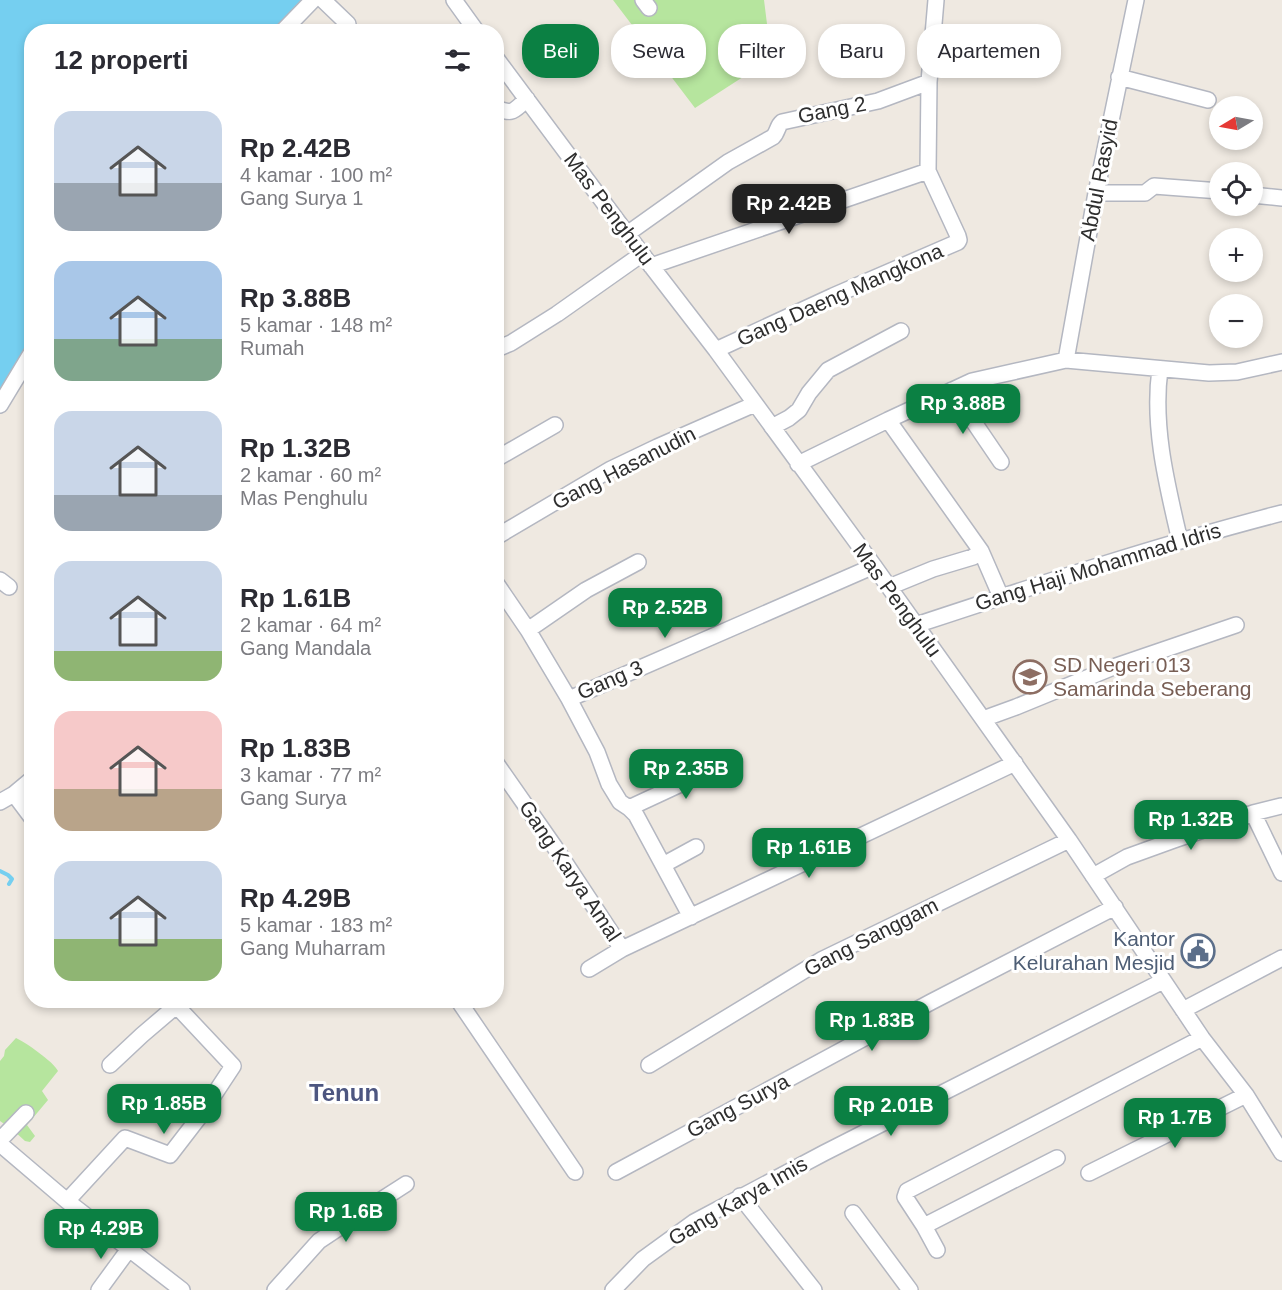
<!DOCTYPE html>
<html lang="id">
<head>
<meta charset="utf-8">
<style>
  :root { --surface:#fff; --page:#f2f2f3; --text:#2b2b33; --muted:#7c7c81; --accent:#0b8043 }
  body { margin:0; font-family:Arial,sans-serif; background:var(--page); color:var(--text); height:100vh; display:flex; flex-direction:column; font-size:22px; white-space:nowrap }
  * { box-sizing:border-box; margin:0 }
  p { font-size:20px; color:var(--muted) }
  .icon { flex:none; width:33px; height:33px; fill:none; stroke:currentColor; stroke-width:2; stroke-linecap:round; stroke-linejoin:round }
  .map { position:relative; flex:1; overflow:hidden }
  .sheet { position:absolute; left:24px; top:24px; width:480px; height:984px; display:flex; flex-direction:column; background:var(--surface); border-radius:24px; box-shadow:0 3px 9px #0003 }
  .sheet>* { flex:none }
  .top-card { position:absolute; left:522px; top:24px; width:570px; height:54px; display:flex; gap:12px }
  .needle { width:39px; rotate:260deg }
  .fabs { position:absolute; left:1209px; top:96px; display:grid; gap:12px }
  .fabs a { display:grid; place-items:center; width:54px; height:54px; border-radius:50%; background:var(--surface); box-shadow:0 3px 9px #0003; font-size:30px }
  .price { position:absolute; translate:-50% -51px; padding:0 14px; border-radius:12px; background:var(--accent); color:#fff; font-size:20px; line-height:39px; filter:drop-shadow(0 2px 3px #0008) }
  .price::after { content:''; position:absolute; left:50%; top:36px; width:18px; height:14px; margin-left:-9px; background:inherit; clip-path:polygon(0 0,100% 0,50% 100%) }
  .price.selected { background:#222; color:#fff }
  ul { padding:0; list-style:none }
  li { display:flex; align-items:center; gap:18px; height:150px; padding:0 30px }
  li span { display:grid; place-items:center; flex:none; width:168px; height:120px; border-radius:18px; color:#555 }
  li>.icon { margin-inline-start:auto }
  span .icon { width:72px; height:72px; fill:#fffc; stroke-width:1 }
  li b { font-size:26px }
  h2 { display:flex; justify-content:space-between; align-items:center; height:72px; padding:0 30px; font-size:26px }
  .chip { padding:0 21px; border-radius:24px; background:var(--surface); box-shadow:0 3px 9px #0003; font-size:21px; line-height:54px }
  .chip.selected { background:var(--accent); color:#fff }
  .map>svg:first-child { display:block }
  .green { fill:#b6e59e }
  .water { fill:#75cff0 }
  .lines { fill:none; stroke-linecap:round; stroke-linejoin:round }
  .stream { stroke:#75cff0; stroke-width:4 }
  .minor-casing { stroke:#b4b7c1; stroke-width:18 }
  .minor { stroke:#fff; stroke-width:15 }
  .labels { text-anchor:middle; stroke-width:6; stroke-linejoin:round; paint-order:stroke }
  .street-label { font-size:21px; fill:#2e2e2e; stroke:#fff }
  .education-label { font-size:21px; fill:#785e54; stroke:#fff; text-anchor:start }
  .service-label { font-size:21px; fill:#4e5e75; stroke:#fff; text-anchor:end }
  .quarter-label { font-size:24px; font-weight:bold; fill:#4d5680; stroke:#fff }
</style>
</head>
<body>
<div class="map">
<svg width="1282" height="1290" viewBox="0 0 1282 1290">
  <rect width="100%" height="100%" fill="#efe9e1"/>
  <path class="green" d="M613 0H764L769 40 763 64 695 108Z
    M16 1038C25 1042 54 1062 58 1071L42 1091 48 1100 27 1125 35 1136 30 1142 25 1141 13 1130 0 1121V1061L4 1056 5 1050Z"/>
  <path class="water" d="M0 0H308L280 31 32 32 31 344 0 398Z"/>
  <g class="lines">
    <path class="stream" d="M0 871 8 875 12 879 9 884"/>
    <defs>
      <path id="minor" d="M323 0 348 24
        M454 0 477 32
        M643 0 649 8
        M282 32 313 0
        M496 58 642 254 716 350 874 566 1069 840 1202 1038 1246 1095 1282 1153
        M1119 77 1208 100
        M496 108C514 115 513 111 527 99
        M1096 193H1145L1154 186 1220 191
        M1252 195 1282 198
        M627 234 728 162 773 137C778 132 777 126 782 122L878 101 929 82
        M651 266 928 171 929 82 936 0
        M499 348 511 343 557 314 642 254
        M716 350 833 296 958 242 959 240 958 236 928 171
        M1066 360 1096 193 1136 0
        M1160 369C1152 426 1167 485 1180 541
        M952 390 1001 462
        M0 405 32 352
        M888 420 972 381 1066 360 1209 373 1237 372 1282 362
        M772 427 789 418 799 410 809 393 828 370 901 331
        M496 459 555 425
        M798 464 888 420 981 551 1001 597
        M496 537 611 469 657 447 755 404
        M0 580 9 587
        M496 583 528 630 569 699 874 566
        M889 587 933 569 973 557 981 551
        M916 625C1037 585 1158 545 1282 513
        M528 630 586 590 638 562
        M569 699 597 752 609 784 620 802 629 808 636 815 691 917
        M983 719 1016 707 1116 666 1236 625
        M496 763 554 846 622 949
        M14 794 32 818
        M0 802 14 794 32 779
        M629 808 728 762
        M1253 813 1282 873
        M663 865 696 847
        M1093 876 1127 857 1174 840 1253 813 1281 806
        M589 969 622 949 1015 763
        M458 1000 575 1172
        M1183 1010 1282 958
        M110 1065 142 1035 176 1006
        M649 1065 823 959 1069 840
        M0 1140 26 1113
        M0 1144 67 1201 182 1290
        M616 1172 931 1002 1115 907
        M1089 1173 1246 1095
        M740 1196 814 1290
        M67 1201 125 1138 170 1155 200 1116 233 1066 171 1000
        M853 1213 910 1290
        M924 1226 1057 1158
        M937 1250 924 1226 905 1197 907 1191 1202 1038
        M99 1290 129 1249
        M275 1290 319 1241 364 1211 406 1184
        M613 1290 643 1259 694 1222 824 1153 1163 981"/>
    </defs>
    <use href="#minor" class="minor-casing"/>
    <use href="#minor" class="minor"/>
  </g>
  <defs>
    <symbol id="school-ring" viewBox="-11 -11 22 22"><circle r="9.5" fill="#fff" stroke="#8d6e63" stroke-width="1.5"/><path d="M0-5L7-2L0 1L-7-2ZM-4 1L0 2.5L4 1V4Q0 6-4 4Z" fill="#8d6e63"/></symbol>
    <symbol id="civic-ring" viewBox="-11 -11 22 22"><circle r="9.5" fill="#fff" stroke="#5c6f8a" stroke-width="1.5"/><path d="M-.6-6.5H3V-4.5H.6V-3L4-1V1h2V6H-6V1h2V-1L-.6-3ZM-1.2 2.5V6h2.4V2.5Z" fill="#5c6f8a"/></symbol>
  </defs>
  <g fill-rule="evenodd">
    <use href="#school-ring" x="1011" y="658" width="38" height="38"/>
    <use href="#civic-ring" x="1179" y="932" width="38" height="38"/>
  </g>
  <g class="labels">
    <g class="street-label">
      <text transform="translate(832 110) rotate(-11)" y="7">Gang 2</text>
      <text transform="translate(1099 180) rotate(-79)" y="7">Abdul Rasyid</text>
      <text transform="translate(609 209) rotate(53)" y="7">Mas Penghulu</text>
      <text transform="translate(840 295) rotate(-24)" y="7">Gang Daeng Mangkona</text>
      <text transform="translate(624 468) rotate(-27)" y="7">Gang Hasanudin</text>
      <text transform="translate(1098 567) rotate(-17)" y="7">Gang Haji Mohammad Idris</text>
      <text transform="translate(897 600) rotate(54)" y="7">Mas Penghulu</text>
      <text transform="translate(610 680) rotate(-23)" y="7">Gang 3</text>
      <text transform="translate(570 871) rotate(56)" y="7">Gang Karya Amal</text>
      <text transform="translate(871 937) rotate(-27)" y="7">Gang Sanggam</text>
      <text transform="translate(738 1106) rotate(-28)" y="7">Gang Surya</text>
      <text transform="translate(738 1201) rotate(-30)" y="7">Gang Karya Imis</text>
    </g>
    <g class="education-label">
      <text x="1053" y="672">SD Negeri 013<tspan x="1053" dy="24">Samarinda Seberang</tspan></text>
    </g>
    <g class="service-label">
      <text x="1175" y="946">Kantor<tspan x="1175" dy="24">Kelurahan Mesjid</tspan></text>
    </g>
    <g class="quarter-label">
      <text x="344" y="1101">Tenun</text>
    </g>
  </g>
</svg>
<div class="fabs">
<a><svg class="needle" viewBox="-14 -14 28 28"><path d="M0-13l5 13h-10z" fill="#e53935"/><path d="M0 13l5-13h-10z" fill="#7c7c81"/></svg></a>
<a><svg class="icon" aria-label="locate" viewBox="0 0 24 24"><circle cx="12" cy="12" r="6"/><path d="M12 2v4M12 18v4M2 12h4M18 12h4"/></svg></a>
<a>+</a>
<a>−</a>
</div>
<b class="price selected" style="left:789px;top:235px">Rp 2.42B</b>
<b class="price" style="left:963px;top:435px">Rp 3.88B</b>
<b class="price" style="left:665px;top:639px">Rp 2.52B</b>
<b class="price" style="left:686px;top:800px">Rp 2.35B</b>
<b class="price" style="left:1191px;top:851px">Rp 1.32B</b>
<b class="price" style="left:809px;top:879px">Rp 1.61B</b>
<b class="price" style="left:872px;top:1052px">Rp 1.83B</b>
<b class="price" style="left:164px;top:1135px">Rp 1.85B</b>
<b class="price" style="left:891px;top:1137px">Rp 2.01B</b>
<b class="price" style="left:1175px;top:1149px">Rp 1.7B</b>
<b class="price" style="left:346px;top:1243px">Rp 1.6B</b>
<b class="price" style="left:101px;top:1260px">Rp 4.29B</b>
<div class="top-card">
<a class="chip selected">Beli</a>
<a class="chip">Sewa</a>
<a class="chip">Filter</a>
<a class="chip">Baru</a>
<a class="chip">Apartemen</a>
</div>
<section class="sheet">
<h2>12 properti<svg class="icon" aria-label="filters" viewBox="0 0 24 24"><path d="M4 7h16M4 17h16"/><circle cx="9" cy="7" r="2"/><circle cx="15" cy="17" r="2"/></svg></h2>
<ul>
<li><span style="background:linear-gradient(#c9d6e8 60%,#9aa5b1 0)"><svg class="icon" aria-label="home" viewBox="0 0 24 24"><path d="M3 11l9-7 9 7M6 9v11h12V9"/></svg></span><div><b>Rp 2.42B</b><p>4 kamar · 100 m²</p><p>Gang Surya 1</p></div></li>
<li><span style="background:linear-gradient(#a9c7e8 65%,#7fa58c 0)"><svg class="icon" aria-label="home" viewBox="0 0 24 24"><path d="M3 11l9-7 9 7M6 9v11h12V9"/></svg></span><div><b>Rp 3.88B</b><p>5 kamar · 148 m²</p><p>Rumah</p></div></li>
<li><span style="background:linear-gradient(#c9d6e8 70%,#9aa5b1 0)"><svg class="icon" aria-label="home" viewBox="0 0 24 24"><path d="M3 11l9-7 9 7M6 9v11h12V9"/></svg></span><div><b>Rp 1.32B</b><p>2 kamar · 60 m²</p><p>Mas Penghulu</p></div></li>
<li><span style="background:linear-gradient(#c9d6e8 75%,#8fb573 0)"><svg class="icon" aria-label="home" viewBox="0 0 24 24"><path d="M3 11l9-7 9 7M6 9v11h12V9"/></svg></span><div><b>Rp 1.61B</b><p>2 kamar · 64 m²</p><p>Gang Mandala</p></div></li>
<li><span style="background:linear-gradient(#f6c9c9 65%,#b9a48a 0)"><svg class="icon" aria-label="home" viewBox="0 0 24 24"><path d="M3 11l9-7 9 7M6 9v11h12V9"/></svg></span><div><b>Rp 1.83B</b><p>3 kamar · 77 m²</p><p>Gang Surya</p></div></li>
<li><span style="background:linear-gradient(#c9d6e8 65%,#8fb573 0)"><svg class="icon" aria-label="home" viewBox="0 0 24 24"><path d="M3 11l9-7 9 7M6 9v11h12V9"/></svg></span><div><b>Rp 4.29B</b><p>5 kamar · 183 m²</p><p>Gang Muharram</p></div></li>
</ul>
</section>
</div>
</body>
</html>
